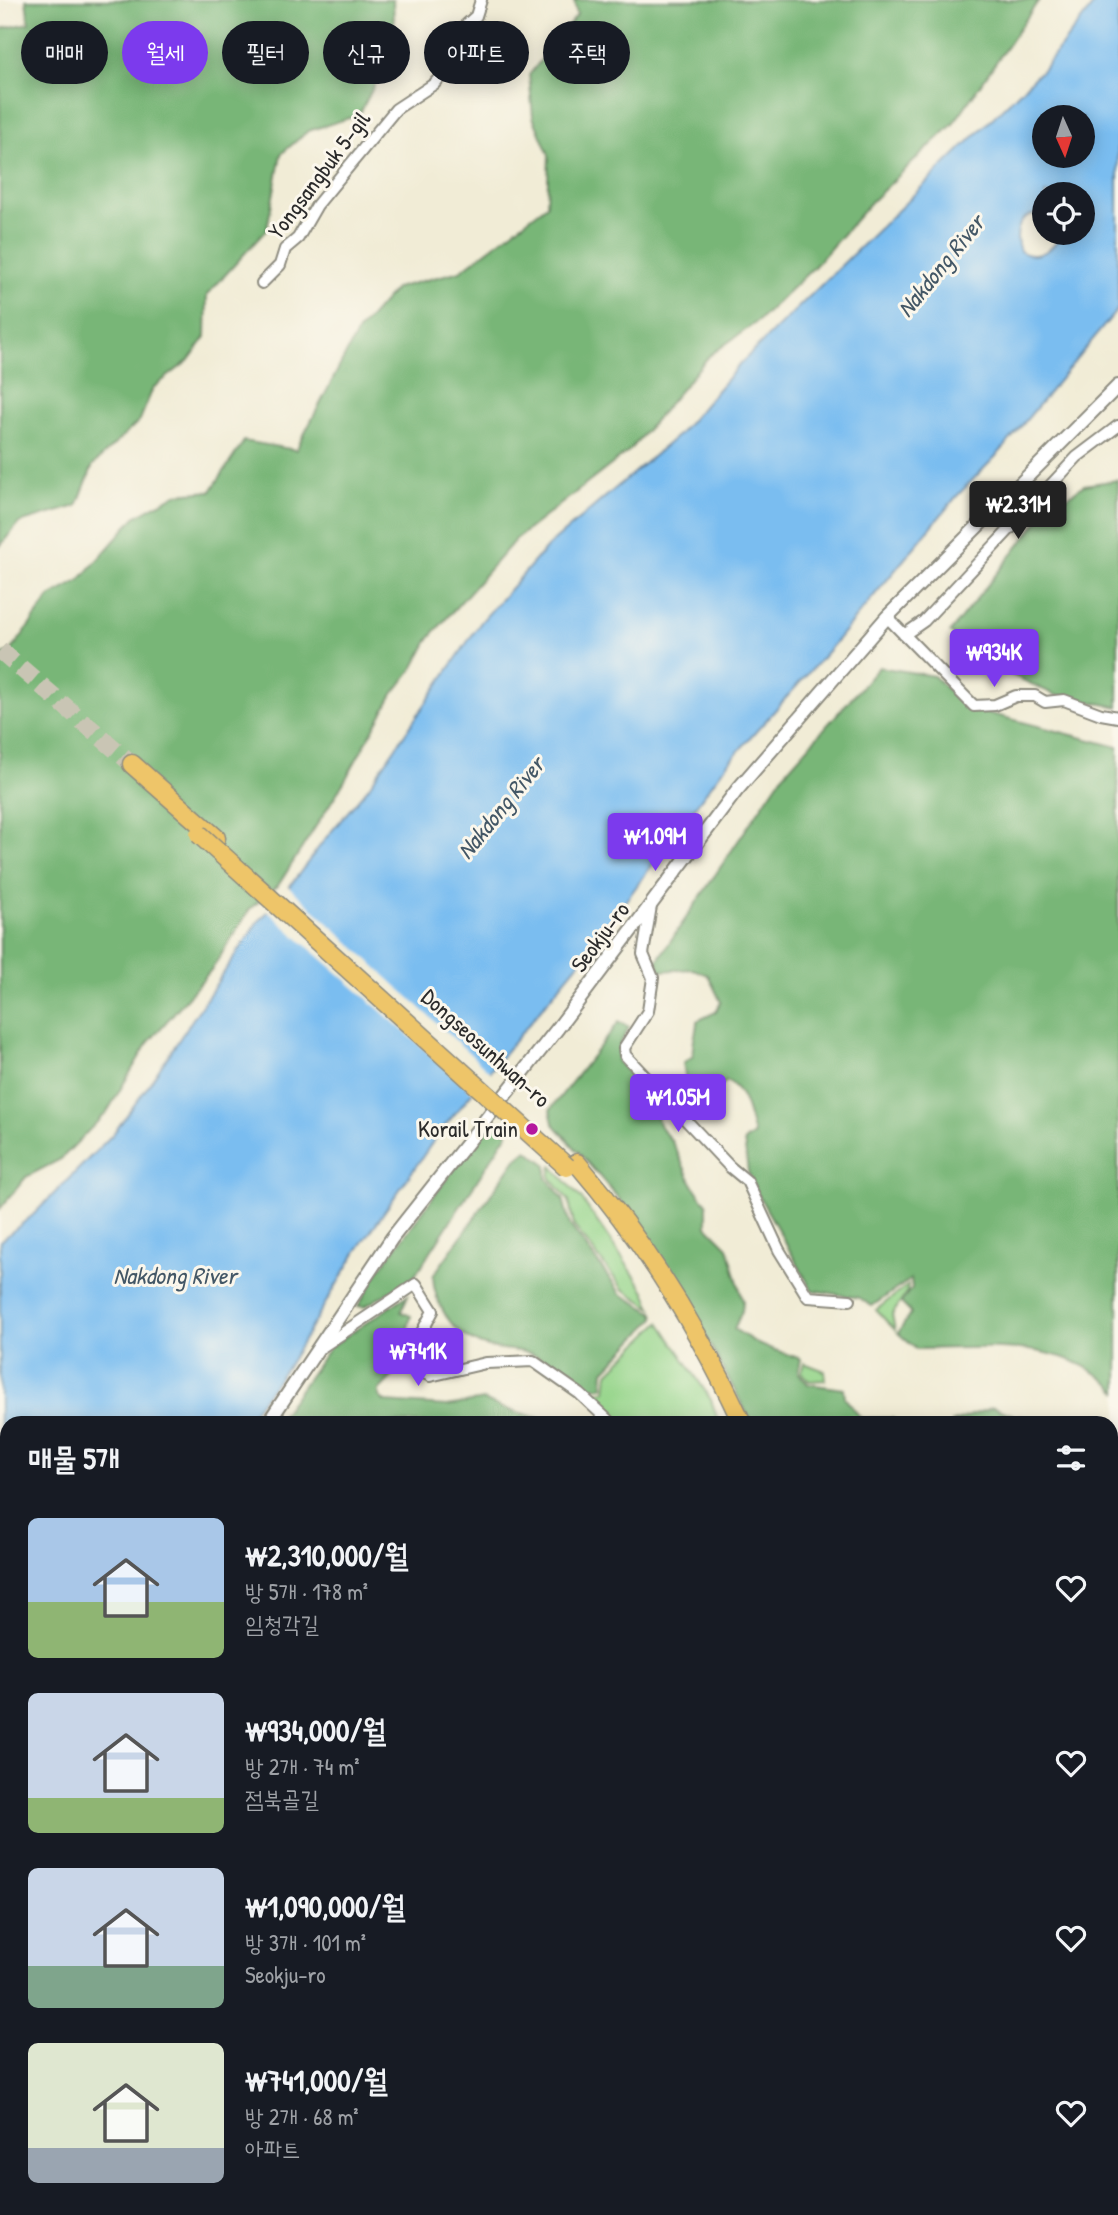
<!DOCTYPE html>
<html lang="ko">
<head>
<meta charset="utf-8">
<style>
  :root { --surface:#171b24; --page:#242831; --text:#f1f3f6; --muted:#9ea1a6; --accent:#7c3aed }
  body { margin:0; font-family:"Patrick Hand","Poor Story",sans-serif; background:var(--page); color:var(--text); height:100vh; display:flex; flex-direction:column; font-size:26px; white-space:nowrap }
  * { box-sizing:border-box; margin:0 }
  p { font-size:23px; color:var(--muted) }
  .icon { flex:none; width:38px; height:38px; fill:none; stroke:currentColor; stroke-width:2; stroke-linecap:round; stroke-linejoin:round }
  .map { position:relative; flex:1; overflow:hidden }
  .sheet { position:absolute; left:0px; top:1416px; width:1118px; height:800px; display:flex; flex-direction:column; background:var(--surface); border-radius:21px 21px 0 0; box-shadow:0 4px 18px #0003 }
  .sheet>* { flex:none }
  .top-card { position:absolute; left:21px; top:21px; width:700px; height:63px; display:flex; gap:14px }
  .needle { width:46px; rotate:177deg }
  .controls { position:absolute; left:1032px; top:105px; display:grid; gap:14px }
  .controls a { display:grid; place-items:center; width:63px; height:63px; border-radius:50%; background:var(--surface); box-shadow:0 4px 18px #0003; font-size:35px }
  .price { position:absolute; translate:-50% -60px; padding:0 16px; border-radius:7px; background:var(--accent); color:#fff; font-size:23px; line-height:46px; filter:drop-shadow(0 2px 4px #0008) }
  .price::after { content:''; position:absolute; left:50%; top:42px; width:21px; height:16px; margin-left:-10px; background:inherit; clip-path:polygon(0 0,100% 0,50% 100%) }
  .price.current { background:#222; color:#fff }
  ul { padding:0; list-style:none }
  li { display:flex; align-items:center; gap:21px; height:175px; padding:0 28px }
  li span { display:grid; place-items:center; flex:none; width:196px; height:140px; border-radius:10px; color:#555 }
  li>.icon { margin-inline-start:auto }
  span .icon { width:84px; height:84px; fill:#fffc; stroke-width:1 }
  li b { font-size:30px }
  h2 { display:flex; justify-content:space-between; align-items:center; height:84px; padding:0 28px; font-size:30px }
  .chip { padding:0 24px; border-radius:32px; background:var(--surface); box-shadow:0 4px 18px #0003; font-size:24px; line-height:63px }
  .chip.current { background:var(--accent); color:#fff }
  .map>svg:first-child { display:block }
  .green { fill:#96d58b; stroke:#60805b; stroke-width:2 }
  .forest { fill:#78b677; stroke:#527051; stroke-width:2 }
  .water { fill:#7abdf0; stroke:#52748e; stroke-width:2; fill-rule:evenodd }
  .pier { fill:#f1ecd6 }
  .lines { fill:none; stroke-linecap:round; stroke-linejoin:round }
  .trunk-tunnel { stroke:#c9c5b4; stroke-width:18; stroke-dasharray:18 9; stroke-linecap:butt }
  .minor-casing { stroke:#8e8c80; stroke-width:14 }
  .tertiary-casing { stroke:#8e8c80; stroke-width:16 }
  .trunk-casing { stroke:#8e8c80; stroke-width:21 }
  .minor { stroke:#fff; stroke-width:10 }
  .tertiary { stroke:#fff; stroke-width:12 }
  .trunk { stroke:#eec569; stroke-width:18 }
  .trunk-bridge-casing { stroke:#8e8c80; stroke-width:21; stroke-linecap:butt }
  .trunk-bridge { stroke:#eec569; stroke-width:18 }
  .poi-dot { fill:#b5179e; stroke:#fbf7ec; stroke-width:2.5 }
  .labels { text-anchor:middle; stroke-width:6; stroke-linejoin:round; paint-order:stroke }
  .street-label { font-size:23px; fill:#2b2b2b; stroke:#fbf7ec }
  .poi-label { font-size:23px; fill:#2b2b2b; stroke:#fbf7ec; text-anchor:end }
  .water-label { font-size:24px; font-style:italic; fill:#435766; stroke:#fbf7ec }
</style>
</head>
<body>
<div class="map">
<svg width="1118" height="2215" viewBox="0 0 1118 2215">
  <rect width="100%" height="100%" fill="#fbf7ec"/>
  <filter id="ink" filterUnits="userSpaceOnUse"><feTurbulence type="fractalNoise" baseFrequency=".0143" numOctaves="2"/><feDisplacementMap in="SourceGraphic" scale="14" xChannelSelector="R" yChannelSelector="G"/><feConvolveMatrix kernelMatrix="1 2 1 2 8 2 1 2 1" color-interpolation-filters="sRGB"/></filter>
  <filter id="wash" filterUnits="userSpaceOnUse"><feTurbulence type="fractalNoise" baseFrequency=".00686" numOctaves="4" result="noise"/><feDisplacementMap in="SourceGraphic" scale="28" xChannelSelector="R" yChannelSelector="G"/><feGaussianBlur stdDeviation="1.57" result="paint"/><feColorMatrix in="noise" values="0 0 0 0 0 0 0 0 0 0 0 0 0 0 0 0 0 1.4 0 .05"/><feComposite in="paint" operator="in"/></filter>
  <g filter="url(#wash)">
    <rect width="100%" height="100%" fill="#f1ecd6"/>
    <path class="green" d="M552 1166 581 1198 645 1291 652 1308 623 1289 574 1226 569 1201 550 1177Z
      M908 1285V1291L892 1315 895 1330 876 1310Z
      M660 1322 711 1400 719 1423H622L593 1393 606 1391 608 1373Z
      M804 1363 825 1371 826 1380 809 1381 801 1372Z"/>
    <path class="forest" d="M26 0H393L395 45 359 115 308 131 281 154 267 229 207 295 206 337 188 361 153 388 140 420 93 465 77 506 19 523 0 546V29L29 23Z
      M574 0H1039L953 124 871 202 813 268 758 321 709 356 630 450 516 539 430 637 414 667 393 694 344 782 279 884 250 909 212 969 147 1044 107 1112 61 1159 26 1177 0 1209V657L11 651 50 597 80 580 135 517 176 494 211 491 244 441 296 450 358 331 396 288 460 271 547 205 549 155 533 117 529 75 577 15Z
      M1118 480V707L1055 695 978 659 950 632 1044 514 1084 485Z
      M879 667 934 676 965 707 1118 747V1392C1066 1336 985 1349 916 1349L898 1333 911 1313 901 1303 912 1288 911 1279 872 1306 859 1298 812 1290 755 1189 748 1172 744 1141 754 1135C749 1118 745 1089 727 1081L702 1101 688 1092 683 1063 693 1056C691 1042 697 1034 697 1021L716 1012 721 1002 708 975 693 969 660 971 657 961 782 776Z
      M619 1022 629 1027 620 1044 617 1061 659 1104C659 1109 656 1116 658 1121 660 1131 669 1135 673 1144 684 1164 690 1187 707 1203V1226L728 1247 743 1301 742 1311 734 1329 760 1345 801 1359 798 1372 808 1384 844 1389 845 1398 861 1418H891L902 1423H752L687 1301 627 1208 553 1123 550 1110Z
      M491 1119 508 1133 414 1277 364 1307 358 1306 380 1269Z
      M527 1150 547 1165V1178L563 1199 570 1225 621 1294 654 1313 655 1318 604 1371 603 1387C575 1391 558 1363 532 1354 515 1348 495 1351 479 1344 452 1333 434 1304 433 1276L516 1159Z
      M408 1295 401 1312 411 1316C408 1328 398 1363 399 1370L379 1390V1396L385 1402 447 1406 484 1400 501 1408 559 1423H276L330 1347Z
      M993 1407 1016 1416 1084 1423H951Z
      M1111 1435 1118 1444V2170L1111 2173Z
      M0 2054 7 2057V2208H312L317 2215H0Z
      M845 2208 849 2215H510L503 2209Z
      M1078 2209 1079 2215H933L931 2209Z"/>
    <path class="water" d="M1097 0H1118V309L1000 452 956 497 828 651 727 764 588 952 439 1133 357 1251 289 1364 244 1423H7V1781L0 1797V1241L33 1215 113 1134 148 1086 257 923 284 894 325 839 368 788 481 622 548 546 679 434 741 363 1045 67ZM1045 117H1083V156H1045ZM1045 194H1083V233H1054L1057 241C1048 254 1033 259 1020 251 1014 236 1017 216 1036 214L1045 219Z
      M7 1902V2017L0 2014V1908Z"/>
    <path class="pier" d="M287 885 492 1074 475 1094 265 909Z"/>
  </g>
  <g filter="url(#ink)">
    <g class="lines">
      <path class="trunk-tunnel" d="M0 650 132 764"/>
      <defs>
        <path id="minor" d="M262 283 280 265 285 249 298 238 317 205 396 109 434 84 445 72 449 40 476 16 481 0
          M887 617 974 706 995 705 1016 696H1035L1045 702 1064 700 1101 714 1118 717
          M904 635 924 621 1077 457 1118 426
          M651 906 643 954 653 978 648 1011 624 1048 625 1055 730 1167 747 1181 779 1250 808 1297 850 1300
          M322 1347 416 1284 433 1311 405 1364 430 1376 486 1363 533 1361 580 1394 611 1423"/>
        <path id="tertiary" d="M268 1423 392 1238 558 1028 737 790 887 617 1118 386
          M0 1854 7 1840
          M0 2049 7 2051
          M321 2208 326 2215"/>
        <path id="trunk" d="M132 764 216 838
          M577 1163C644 1241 699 1329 742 1423
          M891 2208 892 2215"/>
      </defs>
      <use href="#minor" class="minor-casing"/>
      <use href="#tertiary" class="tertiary-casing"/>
      <use href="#trunk" class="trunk-casing"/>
      <use href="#minor" class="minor"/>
      <use href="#tertiary" class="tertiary"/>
      <use href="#trunk" class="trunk"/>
      <defs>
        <path id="trunk-bridge" d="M199 834 567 1167"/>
      </defs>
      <use href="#trunk-bridge" class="trunk-bridge-casing"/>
      <use href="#trunk-bridge" class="trunk-bridge"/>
    </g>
  </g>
  <circle class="poi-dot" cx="532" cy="1129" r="7"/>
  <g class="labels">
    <g class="street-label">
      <text transform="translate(319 175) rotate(-53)" y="8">Yongsangbuk 5-gil</text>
      <text transform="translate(600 937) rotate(-53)" y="8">Seokju-ro</text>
      <text transform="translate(486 1048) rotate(42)" y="8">Dongseosunhwan-ro</text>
    </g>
    <g class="poi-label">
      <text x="518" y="1137">Korail Train</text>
    </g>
    <g class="water-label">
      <text transform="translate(941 266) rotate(-51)" y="8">Nakdong River</text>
      <text transform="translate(501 808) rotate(-51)" y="8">Nakdong River</text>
      <text x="175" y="1284">Nakdong River</text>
    </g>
  </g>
</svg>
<div class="controls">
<a><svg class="needle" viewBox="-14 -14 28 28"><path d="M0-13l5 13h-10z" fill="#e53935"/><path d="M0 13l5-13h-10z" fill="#9ea1a6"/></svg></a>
<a><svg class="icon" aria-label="locate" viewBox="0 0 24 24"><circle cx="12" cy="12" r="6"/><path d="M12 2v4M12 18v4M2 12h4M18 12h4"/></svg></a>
</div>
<b class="price current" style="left:1018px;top:541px">₩2.31M</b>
<b class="price" style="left:994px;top:689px">₩934K</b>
<b class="price" style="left:655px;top:873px">₩1.09M</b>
<b class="price" style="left:678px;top:1134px">₩1.05M</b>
<b class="price" style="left:418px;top:1388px">₩741K</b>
<div class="top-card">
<a class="chip">매매</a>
<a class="chip current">월세</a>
<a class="chip">필터</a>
<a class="chip">신규</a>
<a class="chip">아파트</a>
<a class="chip">주택</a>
</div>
<section class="sheet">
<h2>매물 5개<svg class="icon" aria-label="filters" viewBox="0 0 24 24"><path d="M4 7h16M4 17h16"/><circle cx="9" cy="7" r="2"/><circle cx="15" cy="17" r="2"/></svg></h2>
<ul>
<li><span style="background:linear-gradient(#a9c7e8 60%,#8fb573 0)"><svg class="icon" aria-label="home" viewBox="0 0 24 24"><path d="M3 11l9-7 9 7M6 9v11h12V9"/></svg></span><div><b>₩2,310,000/월</b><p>방 5개 · 178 m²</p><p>임청각길</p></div><svg class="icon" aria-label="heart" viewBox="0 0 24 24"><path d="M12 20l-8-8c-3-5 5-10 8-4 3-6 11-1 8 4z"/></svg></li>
<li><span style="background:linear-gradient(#c9d6e8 75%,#8fb573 0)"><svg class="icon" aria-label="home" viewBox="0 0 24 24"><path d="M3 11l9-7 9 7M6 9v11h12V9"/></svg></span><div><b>₩934,000/월</b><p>방 2개 · 74 m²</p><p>점북골길</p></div><svg class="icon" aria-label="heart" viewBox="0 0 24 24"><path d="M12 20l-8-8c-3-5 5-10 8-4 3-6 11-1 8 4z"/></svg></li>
<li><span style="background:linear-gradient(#c9d6e8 70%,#7fa58c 0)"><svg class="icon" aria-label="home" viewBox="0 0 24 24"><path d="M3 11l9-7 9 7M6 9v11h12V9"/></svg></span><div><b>₩1,090,000/월</b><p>방 3개 · 101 m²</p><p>Seokju-ro</p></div><svg class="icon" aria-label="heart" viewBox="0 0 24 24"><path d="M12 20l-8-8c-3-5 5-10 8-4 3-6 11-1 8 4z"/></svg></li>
<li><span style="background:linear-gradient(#dfe7d0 75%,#9aa5b1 0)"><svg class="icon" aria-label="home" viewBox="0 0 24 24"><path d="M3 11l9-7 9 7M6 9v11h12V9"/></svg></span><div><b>₩741,000/월</b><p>방 2개 · 68 m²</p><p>아파트</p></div><svg class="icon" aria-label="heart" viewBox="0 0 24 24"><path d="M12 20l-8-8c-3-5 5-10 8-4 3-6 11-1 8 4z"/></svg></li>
</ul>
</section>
</div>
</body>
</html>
